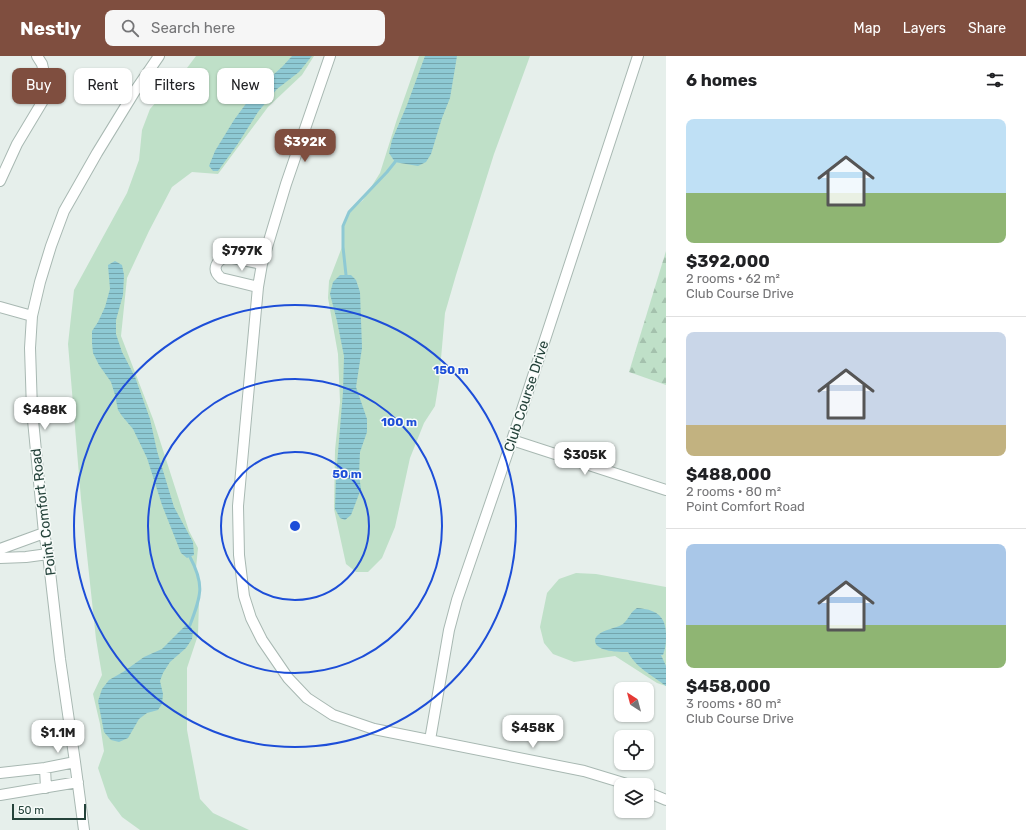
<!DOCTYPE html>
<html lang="en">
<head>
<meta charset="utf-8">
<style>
  :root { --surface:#fff; --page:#f6f6f6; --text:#202124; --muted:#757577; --line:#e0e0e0; --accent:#7f4e3f }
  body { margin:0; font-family:Rubik,sans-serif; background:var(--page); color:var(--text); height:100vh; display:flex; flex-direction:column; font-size:15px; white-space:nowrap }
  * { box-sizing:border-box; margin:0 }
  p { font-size:13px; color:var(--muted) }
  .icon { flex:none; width:22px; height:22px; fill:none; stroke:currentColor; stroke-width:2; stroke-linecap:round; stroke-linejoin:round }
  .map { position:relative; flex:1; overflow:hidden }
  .details { display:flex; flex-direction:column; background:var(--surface); width:360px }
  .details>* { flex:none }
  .hud { position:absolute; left:12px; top:12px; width:380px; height:36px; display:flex; gap:8px }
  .needle { width:26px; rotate:324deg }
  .buttons { position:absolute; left:614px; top:626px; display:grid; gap:8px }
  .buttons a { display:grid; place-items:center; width:40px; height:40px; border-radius:8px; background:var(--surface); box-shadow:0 1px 3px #0004; font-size:20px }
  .scale { position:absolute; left:12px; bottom:10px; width:74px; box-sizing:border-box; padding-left:4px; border:2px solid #24423a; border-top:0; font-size:11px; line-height:14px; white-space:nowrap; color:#24423a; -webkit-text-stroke:3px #f7fbf9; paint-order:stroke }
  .price { position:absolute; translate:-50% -34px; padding:0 9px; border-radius:8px; background:#fff; color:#222; font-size:13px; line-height:26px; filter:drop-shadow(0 1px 2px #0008) }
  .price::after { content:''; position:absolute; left:50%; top:24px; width:12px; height:9px; margin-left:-6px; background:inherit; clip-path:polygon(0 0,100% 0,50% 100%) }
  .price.on { background:var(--accent); color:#fff }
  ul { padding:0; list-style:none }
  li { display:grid; align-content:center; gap:8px; height:212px; padding:0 20px }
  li+li { border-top:1px solid var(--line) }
  li span { display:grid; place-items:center; height:124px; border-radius:8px; color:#555 }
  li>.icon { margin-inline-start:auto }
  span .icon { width:72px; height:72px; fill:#fffc; stroke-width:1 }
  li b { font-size:17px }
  h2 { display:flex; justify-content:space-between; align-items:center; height:48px; padding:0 20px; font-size:17px }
  .pill { padding:0 14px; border-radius:8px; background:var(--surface); box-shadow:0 1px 3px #0004; font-size:14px; line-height:36px }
  .pill.on { background:var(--accent); color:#fff }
  header { display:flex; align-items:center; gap:24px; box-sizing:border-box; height:56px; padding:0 20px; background:var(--accent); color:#fff }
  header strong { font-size:19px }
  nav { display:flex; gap:22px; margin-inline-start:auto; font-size:14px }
  .search { width:280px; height:36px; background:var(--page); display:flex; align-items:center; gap:10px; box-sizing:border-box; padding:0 14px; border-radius:8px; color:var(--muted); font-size:15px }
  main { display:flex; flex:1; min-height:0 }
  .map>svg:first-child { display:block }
  .grass { fill:#bfe0c8 }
  .forest { fill:url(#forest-firs) }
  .water { fill:url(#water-rules) }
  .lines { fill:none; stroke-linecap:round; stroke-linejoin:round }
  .stream { stroke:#8ec9d4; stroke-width:3 }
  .minor-casing { stroke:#a8b8b2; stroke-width:12 }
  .minor { stroke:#fff; stroke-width:10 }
  .ring { fill:none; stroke:#1d4ed8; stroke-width:2 }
  .labels { text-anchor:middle; stroke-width:3; stroke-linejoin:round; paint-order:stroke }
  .street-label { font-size:14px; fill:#24423a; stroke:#f7fbf9 }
  .centre { fill:#1d4ed8; stroke:#f7fbf9; stroke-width:2 }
  .ring-label { font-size:12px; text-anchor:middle; font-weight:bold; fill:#1d4ed8; stroke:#f7fbf9; stroke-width:3; stroke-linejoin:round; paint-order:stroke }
</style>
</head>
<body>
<header>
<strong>Nestly</strong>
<div class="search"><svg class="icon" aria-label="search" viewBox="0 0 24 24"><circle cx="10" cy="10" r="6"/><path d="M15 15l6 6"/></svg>Search here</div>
<nav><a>Map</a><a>Layers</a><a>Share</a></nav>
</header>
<main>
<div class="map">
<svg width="666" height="774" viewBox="0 0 666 774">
  <defs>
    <pattern id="forest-firs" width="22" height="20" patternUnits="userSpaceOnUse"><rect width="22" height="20" fill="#bfe0c8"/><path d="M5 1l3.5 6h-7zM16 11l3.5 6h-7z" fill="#a4c1ad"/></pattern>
    <pattern id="water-rules" width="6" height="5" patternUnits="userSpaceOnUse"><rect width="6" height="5" fill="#8ec9d4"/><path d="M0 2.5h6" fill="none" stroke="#74a5ad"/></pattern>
  </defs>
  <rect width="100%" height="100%" fill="#e6efeb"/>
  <path class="grass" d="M196 0H314L302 19 268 51 218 118 192 116 172 131 149 175 127 222 121 280 153 363 189 475 198 492 196 512 200 530 199 545 198 579 187 612V674L200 743 213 757 249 774H140L122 761 108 742 98 712 104 695 100 668 93 638 102 619 96 583 81 443 68 288 74 234 127 137 139 104 142 74 150 53 165 36 184 16Z
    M419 0H530L494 98 456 219 445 257 439 325 435 350 424 367 410 402 395 471 382 502 368 516H356L346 508 334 453 335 394 340 346 338 298 328 242 329 225 342 191 343 170 349 156 363 144 380 117 397 63Z
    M576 517 596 518 666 531V630L657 627 615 600 574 606 553 598 544 587 540 571 547 537 559 523Z"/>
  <path class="forest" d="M666 195V329L629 316Z"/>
  <path class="water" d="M292 0H312L299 16 277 33 258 56 237 89 218 115H213L209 110 215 95 234 64 256 34 282 11Z
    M425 0H457L450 42 442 62 431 98 426 106 418 110 400 107 395 106 389 97 392 84 407 49Z
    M115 205 122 209 124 219 123 239 116 264V278L122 296 135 321 150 363 157 395 174 451 193 486 194 499 187 502 181 497 162 449 147 402 133 373 122 360 118 354 115 339 111 326 99 309 93 297 92 287V275L98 266 105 251 110 233 108 209Z
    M340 219H351L356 224 360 236 362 292 356 331 367 363V376L360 396 359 419 361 433 351 459 345 464 340 462 335 453 336 421 343 336 344 300 337 265 330 238 333 226Z
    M637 552C654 553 666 559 666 578 666 587 666 590 663 599H661L666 610V630C653 620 635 611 628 596 620 596 596 596 595 585 595 582 596 581 598 579 604 573 615 573 623 568 629 563 630 556 637 552Z
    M190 569 193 575 192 583 186 592 170 606 163 617 160 625 163 638 162 648 158 654 147 657 139 663 128 682 119 686 111 684 104 676 98 645 102 633 109 624 123 616 144 601 162 593 185 570Z"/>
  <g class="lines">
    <path class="stream" d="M346 219 343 191V170L349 156 387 116 395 106
      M190 569C201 540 205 529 190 501"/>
    <defs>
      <path id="minor" d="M330 0 286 128 262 208 258 231 238 450 239 499 244 540 251 562 262 584 288 622 307 642 333 659 374 673 584 715 630 729
        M0 125 17 88 44 43 46 25 42 8 37 0
        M258 231 221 222C211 214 216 203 228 201L262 208
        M0 251 32 260
        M512 384 666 434
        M0 493 44 477
        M0 502 26 501 48 498
        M430 684 449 574 457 544 512 384 638 0
        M45 712 46 732
        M0 717 45 712 75 706
        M647 736 666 744
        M0 739 78 726
        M84 774 75 706 60 603 48 498 44 477 32 354 30 292 32 260 40 226 51 190 64 155 97 97 135 35 159 0"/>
    </defs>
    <use href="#minor" class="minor-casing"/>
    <use href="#minor" class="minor"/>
  </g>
  <g class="ring">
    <circle cx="295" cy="470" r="74"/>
    <circle cx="295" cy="470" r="147"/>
    <circle cx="295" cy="470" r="221"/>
  </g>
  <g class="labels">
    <g class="street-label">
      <text transform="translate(526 340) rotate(-72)" y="5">Club Course Drive</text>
      <text transform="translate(43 456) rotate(-97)" y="5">Point Comfort Road</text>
    </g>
  </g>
  <circle cx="295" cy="470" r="6" class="centre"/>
  <g class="ring-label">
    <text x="451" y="318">150 m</text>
    <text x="399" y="370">100 m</text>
    <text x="347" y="422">50 m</text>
  </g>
</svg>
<div class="buttons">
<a><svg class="needle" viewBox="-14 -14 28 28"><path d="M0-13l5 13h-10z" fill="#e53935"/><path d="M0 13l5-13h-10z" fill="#757577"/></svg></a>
<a><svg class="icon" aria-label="locate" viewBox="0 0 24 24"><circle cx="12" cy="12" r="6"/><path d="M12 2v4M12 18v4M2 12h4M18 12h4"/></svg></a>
<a><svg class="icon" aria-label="layers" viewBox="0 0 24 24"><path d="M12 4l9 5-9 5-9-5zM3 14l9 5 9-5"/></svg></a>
</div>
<div class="scale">50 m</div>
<b class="price on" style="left:305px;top:107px">$392K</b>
<b class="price" style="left:242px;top:216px">$797K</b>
<b class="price" style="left:45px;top:375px">$488K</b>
<b class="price" style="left:585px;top:420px">$305K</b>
<b class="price" style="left:533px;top:693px">$458K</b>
<b class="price" style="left:58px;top:698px">$1.1M</b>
<div class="hud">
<a class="pill on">Buy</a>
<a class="pill">Rent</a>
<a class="pill">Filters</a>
<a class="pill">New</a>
</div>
</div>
<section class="details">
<h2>6 homes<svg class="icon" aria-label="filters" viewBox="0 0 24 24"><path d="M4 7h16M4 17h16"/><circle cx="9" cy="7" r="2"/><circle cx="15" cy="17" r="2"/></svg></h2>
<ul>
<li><span style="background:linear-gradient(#bfe0f5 60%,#8fb573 0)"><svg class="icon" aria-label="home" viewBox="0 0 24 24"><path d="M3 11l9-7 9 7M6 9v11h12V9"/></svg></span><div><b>$392,000</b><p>2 rooms · 62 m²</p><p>Club Course Drive</p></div></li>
<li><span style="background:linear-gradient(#c9d6e8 75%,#c2b280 0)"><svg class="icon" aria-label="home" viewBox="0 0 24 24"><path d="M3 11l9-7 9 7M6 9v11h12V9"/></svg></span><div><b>$488,000</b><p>2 rooms · 80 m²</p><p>Point Comfort Road</p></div></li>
<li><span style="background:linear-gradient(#a9c7e8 65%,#8fb573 0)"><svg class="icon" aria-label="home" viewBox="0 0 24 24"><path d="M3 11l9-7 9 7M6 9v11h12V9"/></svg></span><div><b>$458,000</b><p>3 rooms · 80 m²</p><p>Club Course Drive</p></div></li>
</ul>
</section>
</main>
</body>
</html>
